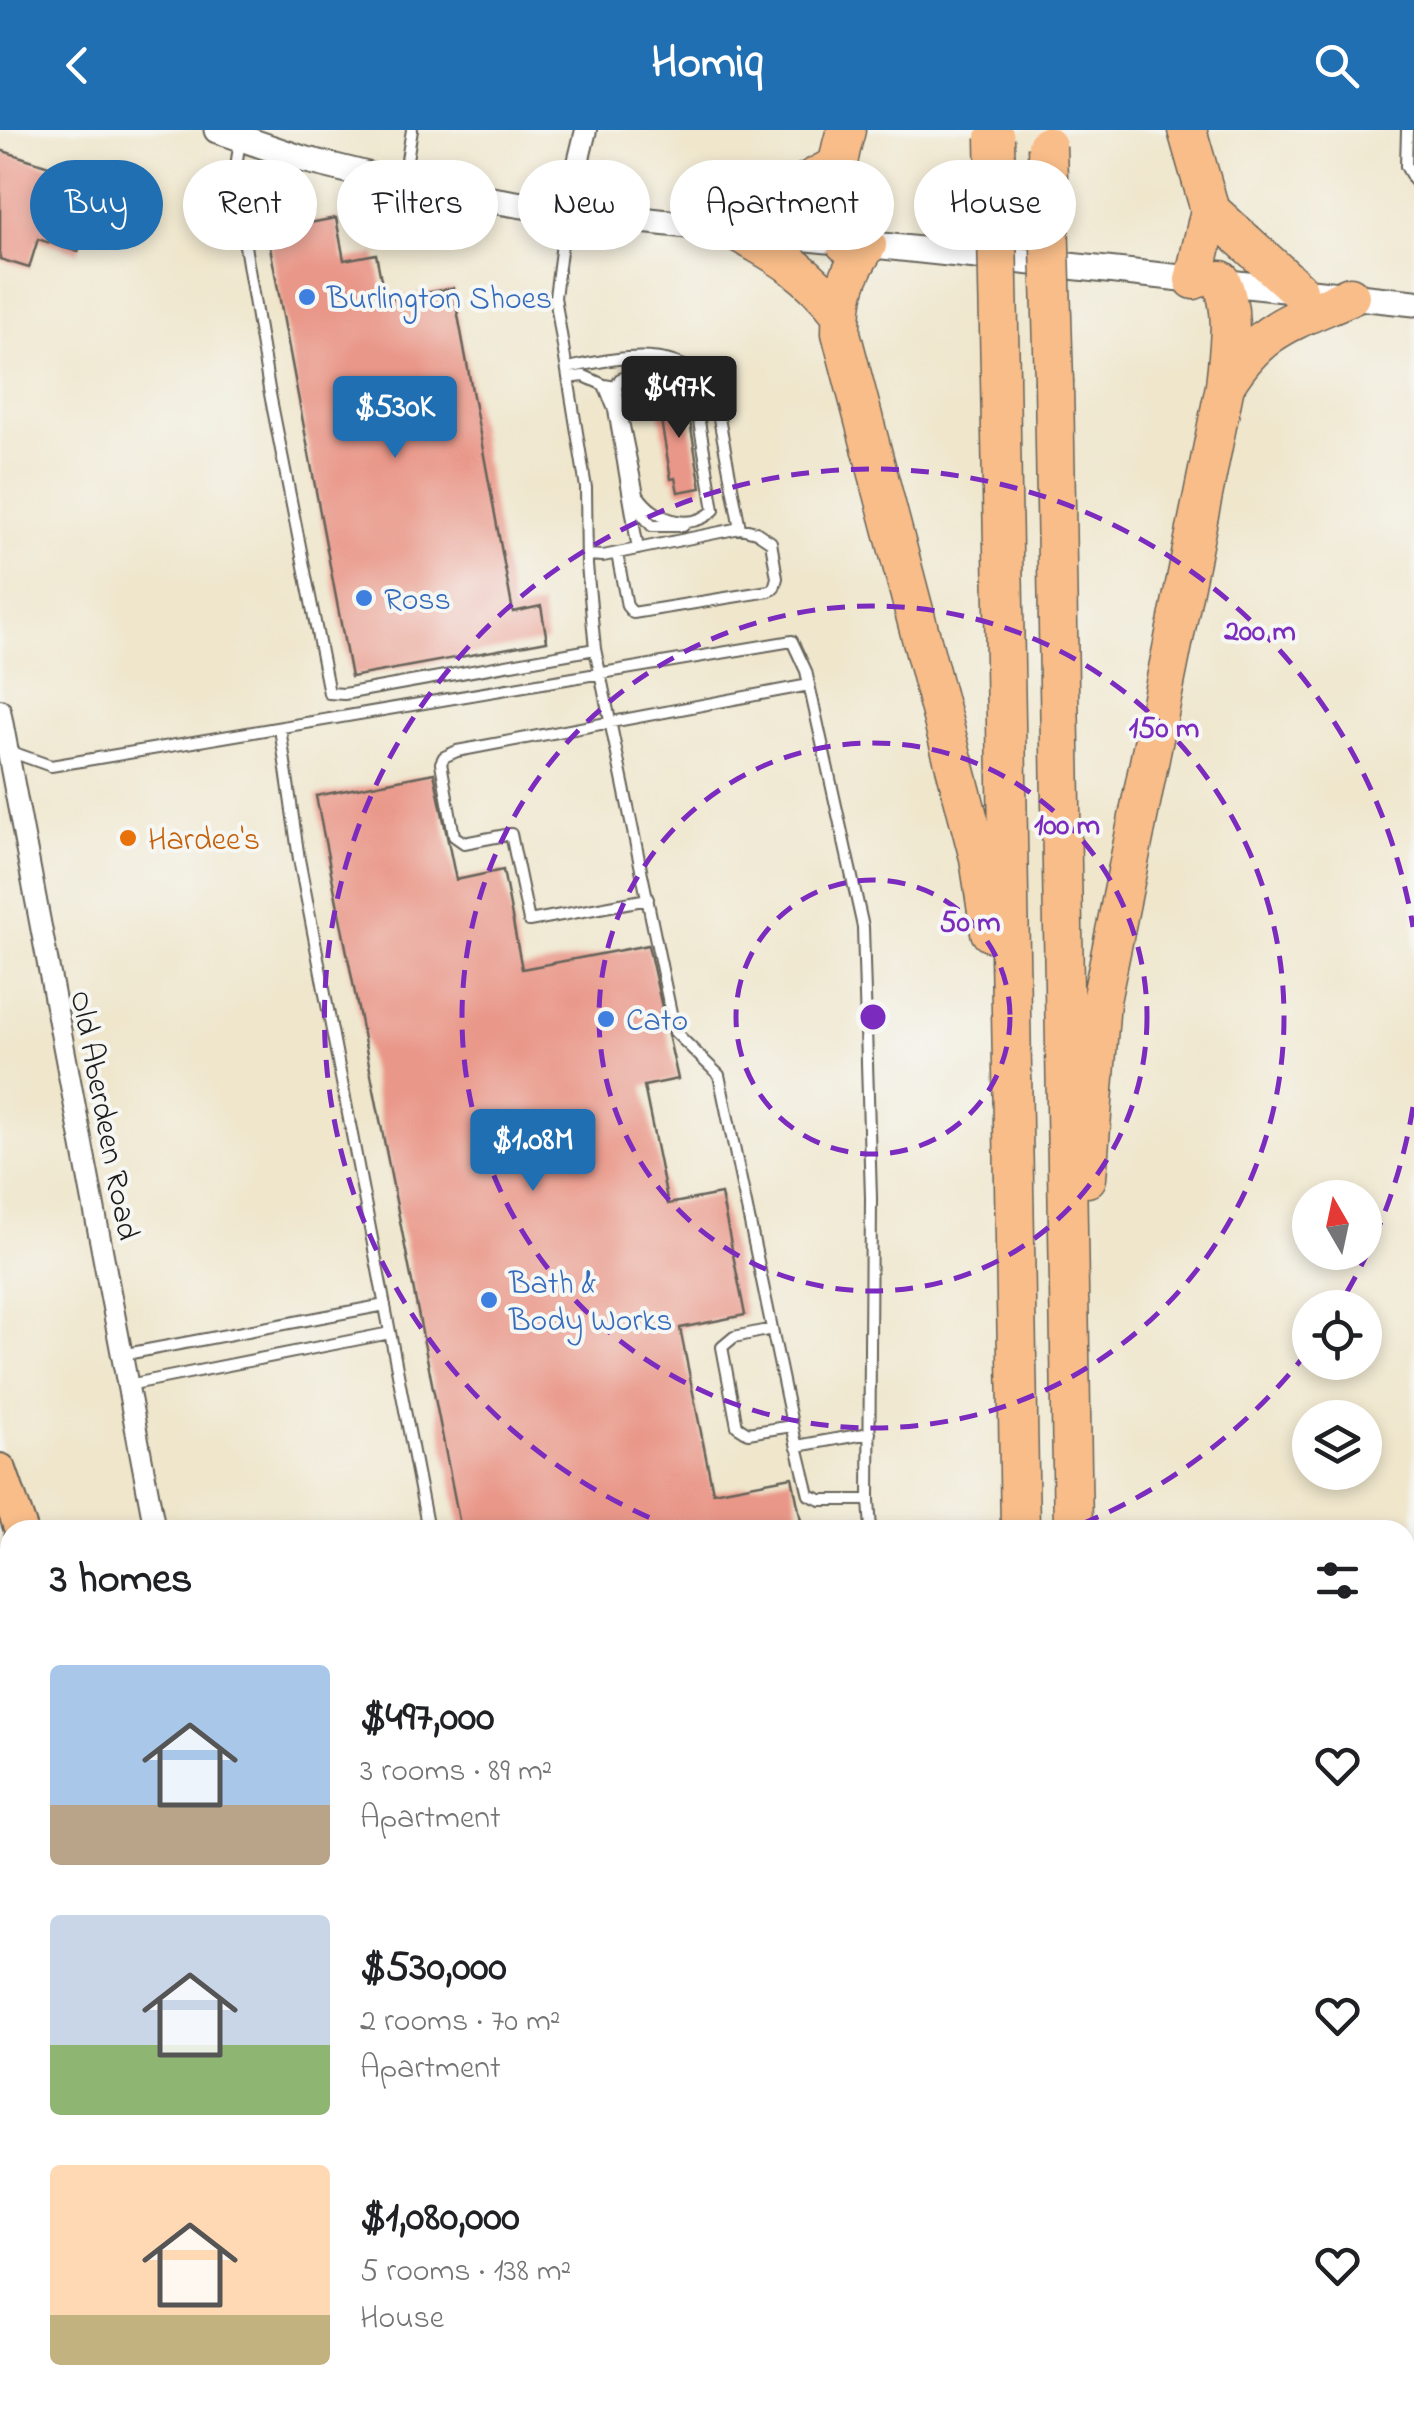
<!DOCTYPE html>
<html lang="en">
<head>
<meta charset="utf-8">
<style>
  :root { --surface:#fff; --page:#f6f6f6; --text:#202124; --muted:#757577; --accent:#1f6fb2 }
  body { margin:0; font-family:"Indie Flower",sans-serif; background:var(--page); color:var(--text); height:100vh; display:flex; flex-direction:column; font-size:38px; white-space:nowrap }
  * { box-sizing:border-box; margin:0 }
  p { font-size:32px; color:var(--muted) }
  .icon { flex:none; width:55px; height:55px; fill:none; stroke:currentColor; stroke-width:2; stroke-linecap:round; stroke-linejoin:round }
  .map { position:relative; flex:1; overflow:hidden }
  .drawer { position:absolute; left:0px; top:1390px; width:1415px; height:890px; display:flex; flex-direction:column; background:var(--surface); border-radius:30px 30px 0 0; box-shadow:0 5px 15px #0003 }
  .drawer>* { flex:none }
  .top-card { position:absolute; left:30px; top:30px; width:1355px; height:90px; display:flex; gap:20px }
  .needle { width:65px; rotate:351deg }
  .controls { position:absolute; left:1292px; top:1050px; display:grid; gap:20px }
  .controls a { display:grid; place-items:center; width:90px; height:90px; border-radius:50%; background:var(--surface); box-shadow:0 5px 15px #0003; font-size:50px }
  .price { position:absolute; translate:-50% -85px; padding:0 22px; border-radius:10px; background:var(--accent); color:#fff; font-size:32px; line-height:65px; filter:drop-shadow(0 2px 5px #0008) }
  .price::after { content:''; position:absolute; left:50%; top:60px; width:30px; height:22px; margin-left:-15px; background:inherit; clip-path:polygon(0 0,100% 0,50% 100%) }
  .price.on { background:#222; color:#fff }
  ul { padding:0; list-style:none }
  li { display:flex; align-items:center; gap:30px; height:250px; padding:0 50px }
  li span { display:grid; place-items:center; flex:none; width:280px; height:200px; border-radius:10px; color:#555 }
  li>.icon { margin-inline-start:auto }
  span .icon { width:120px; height:120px; fill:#fffc; stroke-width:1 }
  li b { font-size:42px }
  h2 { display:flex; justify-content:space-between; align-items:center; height:120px; padding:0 50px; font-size:42px }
  .pill { padding:0 35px; border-radius:45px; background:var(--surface); box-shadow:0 5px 15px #0003; font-size:35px; line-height:90px }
  .pill.on { background:var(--accent); color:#fff }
  header { display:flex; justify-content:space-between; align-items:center; height:130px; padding:0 50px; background:var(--accent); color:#fff; font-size:45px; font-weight:700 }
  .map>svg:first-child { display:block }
  .building { fill:#e99788 }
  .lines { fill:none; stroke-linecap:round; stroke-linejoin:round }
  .service-casing { stroke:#66635a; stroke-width:14 }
  .minor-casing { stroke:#66635a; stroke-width:24 }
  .tertiary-casing { stroke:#66635a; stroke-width:29 }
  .trunk-casing { stroke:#66635a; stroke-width:36 }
  .motorway-casing { stroke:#66635a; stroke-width:41 }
  .service { stroke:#fff; stroke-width:10 }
  .minor { stroke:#fff; stroke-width:20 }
  .tertiary { stroke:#fff; stroke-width:25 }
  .trunk { stroke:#f8bd89; stroke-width:32 }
  .motorway { stroke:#f8bd89; stroke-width:38 }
  .motorway-bridge-casing { stroke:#66635a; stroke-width:41; stroke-linecap:butt }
  .motorway-bridge { stroke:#f8bd89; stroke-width:38 }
  .ring { fill:none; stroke:#7b2cbf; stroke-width:5; stroke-dasharray:18 12 }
  .shop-dot { fill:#3f7fe0; stroke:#f6f6f2; stroke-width:4 }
  .food-dot { fill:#e8710a; stroke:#f6f6f2; stroke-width:4 }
  .labels { text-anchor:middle; stroke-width:8; stroke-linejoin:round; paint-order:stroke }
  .shop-label { font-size:32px; fill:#366cbe; stroke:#f6f6f2; text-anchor:start }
  .food-label { font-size:32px; fill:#c56008; stroke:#f6f6f2; text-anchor:start }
  .street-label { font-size:32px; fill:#1c1c1c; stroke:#f6f6f2 }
  .centre { fill:#7b2cbf; stroke:#f6f6f2; stroke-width:5 }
  .ring-label { font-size:30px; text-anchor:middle; font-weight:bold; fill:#7b2cbf; stroke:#f6f6f2; stroke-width:8; stroke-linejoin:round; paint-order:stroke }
</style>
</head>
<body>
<header><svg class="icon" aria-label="back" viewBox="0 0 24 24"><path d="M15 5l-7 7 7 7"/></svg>Homiq<svg class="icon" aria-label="search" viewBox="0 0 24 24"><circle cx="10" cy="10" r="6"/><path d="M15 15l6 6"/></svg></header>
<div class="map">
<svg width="1414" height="2280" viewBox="0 0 1414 2280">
  <rect width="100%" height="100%" fill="#f6f6f2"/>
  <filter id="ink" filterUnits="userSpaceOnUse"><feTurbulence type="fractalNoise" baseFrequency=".01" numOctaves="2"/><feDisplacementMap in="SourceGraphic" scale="20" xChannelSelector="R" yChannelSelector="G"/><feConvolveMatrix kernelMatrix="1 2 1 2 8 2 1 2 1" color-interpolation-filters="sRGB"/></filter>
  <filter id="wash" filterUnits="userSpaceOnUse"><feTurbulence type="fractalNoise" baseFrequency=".0048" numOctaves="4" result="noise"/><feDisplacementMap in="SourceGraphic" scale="40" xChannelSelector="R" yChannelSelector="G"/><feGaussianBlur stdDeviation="2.25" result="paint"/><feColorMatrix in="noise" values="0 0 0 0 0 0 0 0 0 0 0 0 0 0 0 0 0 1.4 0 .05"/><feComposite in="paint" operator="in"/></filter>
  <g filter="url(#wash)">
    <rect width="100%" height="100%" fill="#efe6cc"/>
    <g id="blocks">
      <path class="building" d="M0 20 101 53 78 122 38 109 29 138 0 129Z
        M336 88 344 130 376 124 385 170 453 158 513 482 541 476 547 511 351 547 267 101Z
        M685 262 701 358 678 362 675 348 671 349 657 267Z
        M434 643 456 750 503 740 522 839 648 815 678 949 644 956 668 1074 721 1064 745 1185 680 1198 713 1362 792 1347 803 1400H461L316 666Z"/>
    </g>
  </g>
  <g filter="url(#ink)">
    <use href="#blocks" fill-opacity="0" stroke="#66635a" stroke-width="2.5"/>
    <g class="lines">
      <defs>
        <path id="service" d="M1407 0 1406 36 1414 50
          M240 10 234 50 269 259 329 563 344 564 595 519 587 435 586 358 555 167 566 82
          M403 53 412 0
          M567 238C618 228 673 214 713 257L740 398
          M568 248 584 246 604 255 614 280 638 419
          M604 255 616 257 642 384 652 396H683
          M616 257 620 249 655 237 657 229
          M638 365C654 389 690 403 714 380L690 238
          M587 425 603 426 740 398 756 402 771 412 777 448 774 458 769 461 633 483 627 476 617 424
          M595 519 675 902 719 945 797 1318
          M280 598 299 729 428 1400
          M9 621 51 636 792 511 806 541 863 797 871 1068 869 1370
          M648 769 529 791 511 704 464 713 454 706 441 633 444 627 457 621 809 555
          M772 1199 734 1207 722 1217 737 1296 748 1303 792 1296
          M121 1225 385 1175
          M128 1255 390 1203
          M870 1303 797 1316 809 1365 821 1370H869L871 1400
          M0 1455 10 1453
          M0 1613 10 1611
          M0 2172 10 2171
          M120 2270 123 2280"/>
        <path id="minor" d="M566 82 586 0
          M0 580 155 1400"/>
        <path id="tertiary" d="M217 0 303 29 424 59 566 82 1414 173"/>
        <path id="trunk" d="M0 1340 21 1400
          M375 2270 380 2280
          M434 2270 439 2280"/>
        <path id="motorway" d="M1187 0 1210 80 1194 150
          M1210 80 1298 160
          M718 99 836 36
          M735 101C780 125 809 143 841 184
          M845 113C832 69 833 44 846 0
          M867 115C845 147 841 165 841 203L979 728 990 802
          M1000 246 1020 1400
          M1054 253 1073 1400
          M1226 254C1261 197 1292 192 1350 166
          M1087 1048 1101 871 1225 256C1228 221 1236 183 1221 150
          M1117 2270 1118 2280
          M841 2280 852 2270
          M930 2280 933 2270
          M983 2280 986 2270"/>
      </defs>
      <use href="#service" class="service-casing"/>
      <use href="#minor" class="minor-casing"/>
      <use href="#tertiary" class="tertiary-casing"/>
      <use href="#trunk" class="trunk-casing"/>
      <use href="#motorway" class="motorway-casing"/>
      <use href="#service" class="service"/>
      <use href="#minor" class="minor"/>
      <use href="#tertiary" class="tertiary"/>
      <use href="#trunk" class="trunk"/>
      <use href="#motorway" class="motorway"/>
      <defs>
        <path id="motorway-bridge" d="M995 8 1000 246
          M1047 16 1054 253"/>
      </defs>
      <use href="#motorway-bridge" class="motorway-bridge-casing"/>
      <use href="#motorway-bridge" class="motorway-bridge"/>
    </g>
  </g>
  <g class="ring">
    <circle cx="873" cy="887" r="137"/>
    <circle cx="873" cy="887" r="274"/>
    <circle cx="873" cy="887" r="411"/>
    <path d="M1413 977A548 548 0 0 1 1338 1177M1308 1221A548 548 0 0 1 1069 1399M677 1399A548 548 0 1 1 1413 797"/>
  </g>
  <g class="shop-dot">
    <circle cx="307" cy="167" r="10"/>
    <circle cx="364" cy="468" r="10"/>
    <circle cx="606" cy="889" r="10"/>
    <circle cx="489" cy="1170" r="10"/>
  </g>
  <circle class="food-dot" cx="128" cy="708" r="10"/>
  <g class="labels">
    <g class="shop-label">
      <text x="327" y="178">Burlington Shoes</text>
      <text x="384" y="479">Ross</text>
      <text x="626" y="900">Cato</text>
      <text x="509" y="1163">Bath &amp;<tspan x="509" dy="37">Body Works</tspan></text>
    </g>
    <g class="food-label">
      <text x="148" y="719">Hardee's</text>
    </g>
    <g class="street-label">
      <text transform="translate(106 985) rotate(79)" y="11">Old Aberdeen Road</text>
    </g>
  </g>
  <circle cx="873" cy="887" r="15" class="centre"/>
  <g class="ring-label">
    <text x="1260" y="510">200 m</text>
    <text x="1164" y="607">150 m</text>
    <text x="1067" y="704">100 m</text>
    <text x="970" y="801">50 m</text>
  </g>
</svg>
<div class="controls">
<a><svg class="needle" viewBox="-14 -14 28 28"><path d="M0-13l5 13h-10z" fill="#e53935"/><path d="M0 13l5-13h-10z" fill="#757577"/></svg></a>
<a><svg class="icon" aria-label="locate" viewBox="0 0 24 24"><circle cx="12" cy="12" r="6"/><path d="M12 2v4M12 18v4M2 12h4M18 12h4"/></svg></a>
<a><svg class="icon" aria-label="layers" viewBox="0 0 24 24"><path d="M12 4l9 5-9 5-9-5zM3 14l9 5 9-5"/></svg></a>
</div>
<b class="price on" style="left:679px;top:311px">$497K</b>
<b class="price" style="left:395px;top:331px">$530K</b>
<b class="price" style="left:533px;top:1064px">$1.08M</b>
<div class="top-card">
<a class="pill on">Buy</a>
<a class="pill">Rent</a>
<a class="pill">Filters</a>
<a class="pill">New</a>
<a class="pill">Apartment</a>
<a class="pill">House</a>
</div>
<section class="drawer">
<h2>3 homes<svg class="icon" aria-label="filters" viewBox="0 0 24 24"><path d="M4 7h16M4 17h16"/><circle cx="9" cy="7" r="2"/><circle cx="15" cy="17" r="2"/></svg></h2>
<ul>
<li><span style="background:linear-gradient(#a9c7e8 70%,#b9a48a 0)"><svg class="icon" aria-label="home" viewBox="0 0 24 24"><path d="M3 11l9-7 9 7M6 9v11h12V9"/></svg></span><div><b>$497,000</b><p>3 rooms · 89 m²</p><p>Apartment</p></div><svg class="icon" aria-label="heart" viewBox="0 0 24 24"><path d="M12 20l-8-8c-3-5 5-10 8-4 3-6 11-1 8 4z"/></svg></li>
<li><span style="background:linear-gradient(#c9d6e8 65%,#8fb573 0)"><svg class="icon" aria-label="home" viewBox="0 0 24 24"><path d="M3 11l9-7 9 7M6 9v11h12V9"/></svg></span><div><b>$530,000</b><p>2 rooms · 70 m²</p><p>Apartment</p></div><svg class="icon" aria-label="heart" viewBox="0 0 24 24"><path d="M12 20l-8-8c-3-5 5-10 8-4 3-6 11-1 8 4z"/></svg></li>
<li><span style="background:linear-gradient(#ffd9b3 75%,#c2b280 0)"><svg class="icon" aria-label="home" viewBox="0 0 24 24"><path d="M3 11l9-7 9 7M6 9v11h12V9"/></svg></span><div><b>$1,080,000</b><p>5 rooms · 138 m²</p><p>House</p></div><svg class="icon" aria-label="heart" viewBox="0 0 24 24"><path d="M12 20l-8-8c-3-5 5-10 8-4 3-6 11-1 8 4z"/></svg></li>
</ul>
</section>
</div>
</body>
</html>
